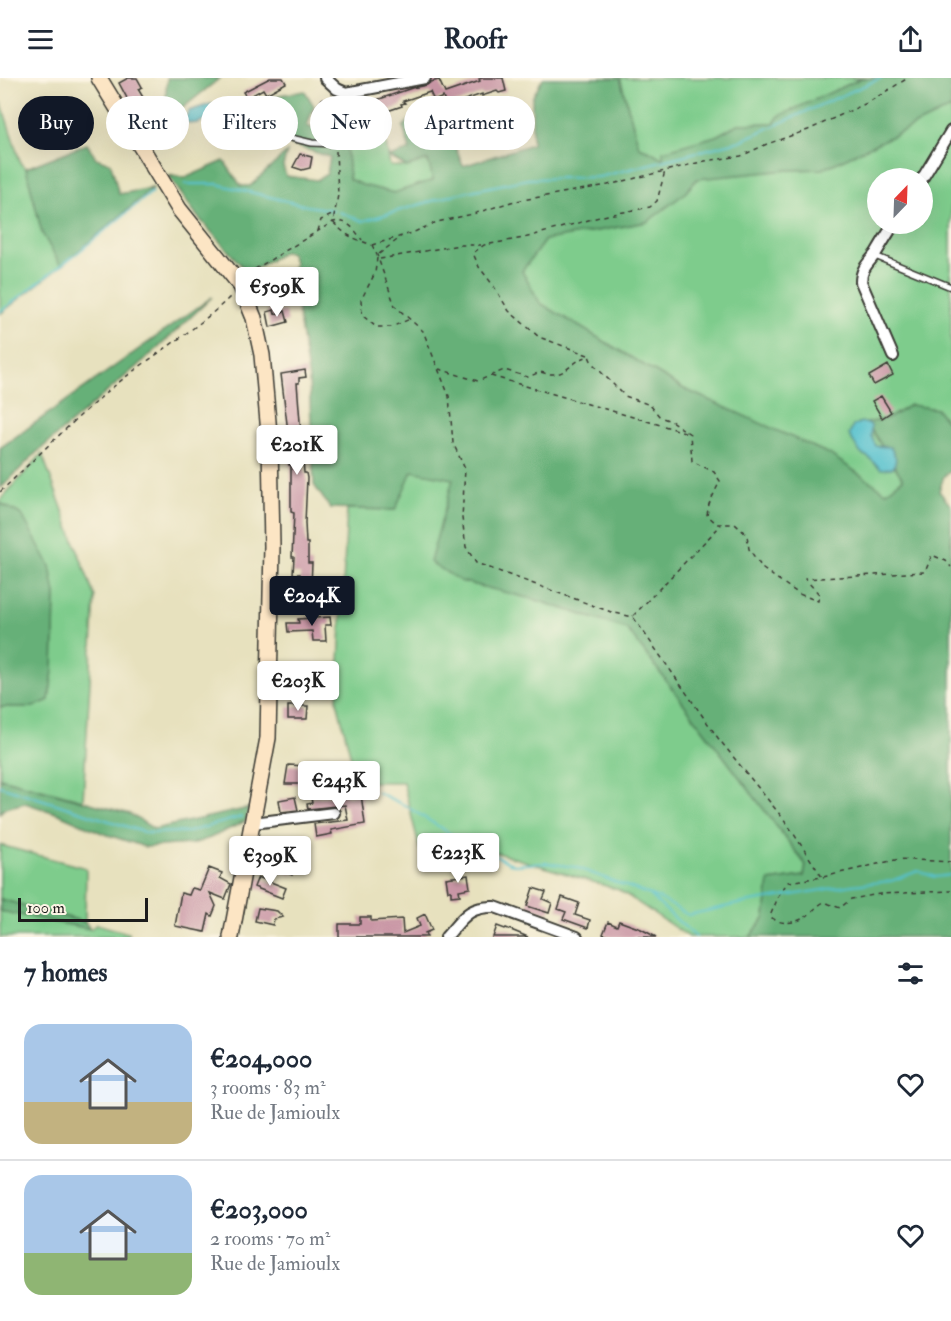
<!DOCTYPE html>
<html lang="en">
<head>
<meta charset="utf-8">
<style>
  :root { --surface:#fff; --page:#f6f6f7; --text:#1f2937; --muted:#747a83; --line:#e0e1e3; --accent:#111827 }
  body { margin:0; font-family:"IM FELL Double Pica",serif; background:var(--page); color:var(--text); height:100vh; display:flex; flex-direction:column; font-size:22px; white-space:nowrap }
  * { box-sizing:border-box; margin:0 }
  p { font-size:20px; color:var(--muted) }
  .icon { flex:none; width:33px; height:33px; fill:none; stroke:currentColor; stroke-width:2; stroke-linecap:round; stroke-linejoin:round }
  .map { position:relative; height:859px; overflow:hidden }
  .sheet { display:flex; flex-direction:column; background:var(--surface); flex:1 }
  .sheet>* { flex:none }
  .guide { position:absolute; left:18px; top:18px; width:600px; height:54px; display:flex; gap:12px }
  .needle { width:39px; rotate:23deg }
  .controls { position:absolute; left:867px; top:90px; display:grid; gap:12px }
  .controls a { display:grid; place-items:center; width:66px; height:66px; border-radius:50%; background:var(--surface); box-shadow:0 6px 24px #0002; font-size:30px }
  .scale { position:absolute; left:18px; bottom:15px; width:130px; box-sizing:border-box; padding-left:6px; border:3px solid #1c1c1c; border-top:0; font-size:16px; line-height:21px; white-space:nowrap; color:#1c1c1c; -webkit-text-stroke:4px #fcf5e5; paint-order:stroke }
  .price { position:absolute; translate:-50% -51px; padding:0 14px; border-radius:6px; background:#fff; color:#222; font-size:20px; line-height:39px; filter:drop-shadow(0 2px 3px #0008) }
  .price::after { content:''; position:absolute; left:50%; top:36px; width:18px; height:14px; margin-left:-9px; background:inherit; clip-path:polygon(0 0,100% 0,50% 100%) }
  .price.selected { background:var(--accent); color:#fff }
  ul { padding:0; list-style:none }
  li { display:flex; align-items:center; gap:18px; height:150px; padding:0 24px }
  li+li { border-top:2px solid var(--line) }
  li span { display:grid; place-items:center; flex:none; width:168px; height:120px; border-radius:18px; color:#555 }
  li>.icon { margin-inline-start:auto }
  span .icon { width:72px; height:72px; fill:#fffc; stroke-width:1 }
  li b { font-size:26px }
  h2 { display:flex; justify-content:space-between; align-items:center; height:72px; padding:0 24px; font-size:26px }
  .chip { padding:0 21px; border-radius:27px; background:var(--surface); box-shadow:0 6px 24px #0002; font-size:21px; line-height:54px }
  .chip.selected { background:var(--accent); color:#fff }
  header { display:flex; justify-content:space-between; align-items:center; height:78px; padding:0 24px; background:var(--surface); font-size:27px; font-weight:700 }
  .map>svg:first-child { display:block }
  .green { fill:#7ecc8c; stroke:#4d7454; stroke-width:1.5; fill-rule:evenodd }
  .forest { fill:#66b078; stroke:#41664a; stroke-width:1.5 }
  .water { fill:#54c1ce; stroke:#386e75; stroke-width:1.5 }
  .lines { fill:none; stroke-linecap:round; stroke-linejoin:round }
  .stream { stroke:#54c1ce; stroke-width:2 }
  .building { fill:#c996a5 }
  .lane-casing { stroke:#3a3a34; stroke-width:8 }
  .street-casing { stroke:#3a3a34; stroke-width:14 }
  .secondary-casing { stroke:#3a3a34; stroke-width:18 }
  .path { stroke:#3a3a34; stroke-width:1.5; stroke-dasharray:4.5 4.5; stroke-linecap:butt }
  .lane { stroke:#fff; stroke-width:5 }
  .street { stroke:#fff; stroke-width:10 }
  .secondary { stroke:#fce5c4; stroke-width:15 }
</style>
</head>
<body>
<header><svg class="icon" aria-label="menu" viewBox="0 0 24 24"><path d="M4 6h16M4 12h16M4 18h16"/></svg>Roofr<svg class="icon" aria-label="share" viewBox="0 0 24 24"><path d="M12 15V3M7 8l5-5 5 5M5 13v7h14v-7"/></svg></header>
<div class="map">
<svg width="951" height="859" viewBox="0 0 951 859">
  <rect width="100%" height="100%" fill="#fcf5e5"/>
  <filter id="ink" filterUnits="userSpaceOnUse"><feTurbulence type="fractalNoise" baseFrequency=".0167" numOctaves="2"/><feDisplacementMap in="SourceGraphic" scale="12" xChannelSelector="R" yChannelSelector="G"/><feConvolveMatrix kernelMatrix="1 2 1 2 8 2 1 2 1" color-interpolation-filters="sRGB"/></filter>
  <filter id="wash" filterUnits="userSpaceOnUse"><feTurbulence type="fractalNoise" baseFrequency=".008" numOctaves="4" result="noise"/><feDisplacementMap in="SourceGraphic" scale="24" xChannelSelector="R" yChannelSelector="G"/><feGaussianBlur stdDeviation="1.35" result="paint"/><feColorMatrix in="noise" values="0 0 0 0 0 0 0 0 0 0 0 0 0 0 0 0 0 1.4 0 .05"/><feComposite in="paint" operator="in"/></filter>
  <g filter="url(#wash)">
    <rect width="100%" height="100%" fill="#e7e1be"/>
    <path class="green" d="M620 0H862L779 38 774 45 738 46 716 58 664 73 663 82 652 74 639 69Z
      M0 21 21 86 26 90 42 155 61 188 0 236Z
      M951 30V350L937 331 910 327 889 340 867 345 903 401 886 414 829 376 682 310 540 225 522 193 545 162 647 144 685 115 698 100 788 92 823 91ZM878 100H922V146H878Z
      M383 47 390 88 407 89 428 82 434 102 394 115 362 107 349 101 345 54Z
      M42 376 95 519 83 722 0 700V629H33L49 622 53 592 55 516 22 437 0 425V422Z
      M412 392 453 401 460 503 536 522 627 551 806 787 804 798 769 803 765 839 750 859H689L619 812 498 775 420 772 403 704H357L337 623 347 431 395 432Z
      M0 767 86 790 85 844 0 821Z
      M0 833 90 851 97 846 128 855 129 859H0Z"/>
    <path class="forest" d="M167 0H220L164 45Z
      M543 0H620L639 69 652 74 663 81V73L716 58 738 46 774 45 779 38 862 0H951V30L823 91 788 92 697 101 685 115 647 144 545 162 522 193 540 225 682 310 829 376 886 414 903 401 867 345 889 340 910 327 937 331 951 350V393L944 398 939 413 951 428V859H750L765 839 769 803 804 798 806 787 627 551 536 522 460 503 430 484 453 401 412 393 395 432 330 430 314 407 309 302 292 196 294 184 291 175 284 174 248 195 197 138 168 97 185 100 224 83 241 108H250L287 74 283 88 286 98 317 102 327 96 330 79 289 66 290 47 268 24 279 17 305 13 314 28 307 48 332 57 338 36 344 41 349 101 362 107 394 115 433 102 428 82 407 89 389 79 410 72 403 49 422 29 437 23 463 88 532 66V20Z
      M87 66 96 80 110 85C115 95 115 106 119 116L153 110 61 188 42 155 26 90Z
      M212 219 157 271 35 376 0 411V370Z
      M0 425 22 437 50 488 55 516 53 592 49 622 33 629H0Z
      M0 700 130 736 154 751 249 730 246 743 210 760 192 766 145 769 102 755 59 736 25 725 5 730 0 735Z
      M0 821 85 844 90 851 0 833Z"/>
    <path class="water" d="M211 26 215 28V33C207 41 198 49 186 44L185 40 189 33Z
      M861 344 871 347V358L876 368 890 369C895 377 899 382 892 390L881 391 868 379 861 376 849 357 853 348Z"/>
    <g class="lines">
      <path class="stream" d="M185 106H217L307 128 334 132
        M339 134 363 143 456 116 528 101 599 99 740 63 881 0
        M0 234 80 173 152 114
        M0 708 147 755 188 754 241 739
        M377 714 406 728 457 760 514 787 546 785 575 789 661 821 688 837 738 826 852 807 891 803 918 793 935 799 951 797
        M649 817 696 859"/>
    </g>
    <g id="blocks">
      <path class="building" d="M128 0H137L142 9 138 11 153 36 150 38 155 47 145 54 119 5Z
        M270 0H283L286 5 266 16 263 11 247 20 243 14Z
        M483 0H503L506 13 499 15 497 13 482 18V16L453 26 456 34 449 37 443 19 434 23 430 14 403 23 405 25 401 26 402 28 361 42 356 29 412 10 427 7 431 4 439 2 445 15 480 3 479 1Z
        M323 20 338 29 331 39 323 34 321 37 314 32Z
        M257 36 278 47 273 60 251 50Z
        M300 76 312 79 310 90 302 92 293 89Z
        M274 232 275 236 285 233 288 244 270 249 267 234Z
        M888 287 893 297 874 307 869 298Z
        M305 292 306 299 299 300V305H297L304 395H306L307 400 305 445 306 465H308V485H312L311 508H300V496H293L294 479H292L294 435 291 434V387H289L288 367H285V354H288L281 296Z
        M881 318 891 334 882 340 872 323Z
        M330 539 331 547H325L326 563H313L312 553 288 554 287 545H299L298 541Z
        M289 597 315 598V607L301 606 300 614H288Z
        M288 628H308L307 641H288Z
        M288 687 307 688 306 706H285Z
        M346 716V718L361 716 365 746 331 752 332 756 316 759 314 746 348 742 345 727 308 731 307 726 312 725 311 720Z
        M295 719 298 732 281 734 279 722Z
        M272 764 282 768 280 775 297 783 292 797 263 784Z
        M209 790 222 795 220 800 231 806 225 821 210 815 216 828 212 838 209 836 205 854 175 848 181 815 189 817 192 810 200 812Z
        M468 797 470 810 459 812 460 817 451 818V813H448L446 800Z
        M258 799 286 810 282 820 254 809Z
        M533 810 546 814 543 821 552 825 549 835 527 828Z
        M562 819 579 825 575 837 590 842 588 850 563 841 566 834 558 831Z
        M258 830 277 833 283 839 274 841 273 847 255 843Z
        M425 836 432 852 425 855 427 859H339V846H360V839H371V843L402 841 403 855 420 848 417 840Z
        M619 843 641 851 656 859H611L603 856 608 844 617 848Z
        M497 848 505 851 506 850 528 859H493Z"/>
    </g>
  </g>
  <g filter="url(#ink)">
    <use href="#blocks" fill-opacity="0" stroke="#3a3a34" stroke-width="1.5"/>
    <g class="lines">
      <defs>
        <path id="lane" d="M291 60 312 65 336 66 346 15
          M875 178 951 209"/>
        <path id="street" d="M325 0 337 11 346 15 425 0
          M922 101 951 53
          M893 278 861 204C861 190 869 185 876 175 882 165 888 155 894 146
          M253 745 334 735
          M446 859C463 840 468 828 495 829L577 859"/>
        <path id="secondary" d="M99 0 179 131 241 208 254 240 262 277 270 366 272 468 268 660 231 859"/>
      </defs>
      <use href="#lane" class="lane-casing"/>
      <use href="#street" class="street-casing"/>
      <use href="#secondary" class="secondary-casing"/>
      <path class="path" d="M336 73 338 117 333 144C347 159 353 160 372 167L412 155 437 144 473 136 511 124 608 107 705 83 741 78 767 66 808 52 867 25 908 0
        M318 153 321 142 334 136
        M372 167 377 177 395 228 423 253 449 318 453 365 465 391 462 440 466 469 476 485 611 534 633 539 718 660 786 744 822 799 788 804 780 815 770 838C778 847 795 846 805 839 812 835 816 828 824 824L840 830 851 821 880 816 951 813
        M379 176 401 159
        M377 180 375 195 361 222 362 237 376 249H391L410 241
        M380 181 459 167H481
        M247 196 333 144C348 141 354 151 362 162
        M588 277 539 259 509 233 493 207 479 189 473 175 484 167 524 160 603 138 650 129 657 123 665 93
        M439 291 478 303 504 292 528 299 540 294C567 302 566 285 589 278L592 285 625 318 650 327 660 339 671 343 690 356 692 383 714 394 720 403 709 426 707 437 717 446H735L747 457 749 471 763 491 799 516 818 523 819 516 805 501 925 494 932 477 946 483 951 489
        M491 298 688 355
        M0 414C40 376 79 336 123 301 159 273 199 250 232 217
        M633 538 721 447
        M823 799 899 781 951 784"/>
      <use href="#lane" class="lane"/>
      <use href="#street" class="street"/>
      <use href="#secondary" class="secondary"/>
    </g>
  </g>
</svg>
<div class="controls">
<a><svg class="needle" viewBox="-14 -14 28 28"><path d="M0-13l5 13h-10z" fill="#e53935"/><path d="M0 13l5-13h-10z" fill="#747a83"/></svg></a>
</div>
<div class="scale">100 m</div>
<b class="price" style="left:277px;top:240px">€509K</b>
<b class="price" style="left:297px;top:398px">€201K</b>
<b class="price selected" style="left:312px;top:549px">€204K</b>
<b class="price" style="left:298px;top:634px">€203K</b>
<b class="price" style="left:339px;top:734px">€243K</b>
<b class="price" style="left:458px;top:806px">€223K</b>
<b class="price" style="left:270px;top:809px">€309K</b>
<div class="guide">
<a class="chip selected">Buy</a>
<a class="chip">Rent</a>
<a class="chip">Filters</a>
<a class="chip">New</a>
<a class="chip">Apartment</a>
</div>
</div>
<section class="sheet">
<h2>7 homes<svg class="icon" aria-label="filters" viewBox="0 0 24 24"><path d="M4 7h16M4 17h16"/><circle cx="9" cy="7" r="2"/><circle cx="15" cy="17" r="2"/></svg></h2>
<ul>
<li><span style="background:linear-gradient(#a9c7e8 65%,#c2b280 0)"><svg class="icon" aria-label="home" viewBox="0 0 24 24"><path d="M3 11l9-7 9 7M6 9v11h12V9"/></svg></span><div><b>€204,000</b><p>3 rooms · 83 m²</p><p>Rue de Jamioulx</p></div><svg class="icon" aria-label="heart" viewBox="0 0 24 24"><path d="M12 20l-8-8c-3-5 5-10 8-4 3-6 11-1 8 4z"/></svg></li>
<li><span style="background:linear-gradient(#a9c7e8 65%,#8fb573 0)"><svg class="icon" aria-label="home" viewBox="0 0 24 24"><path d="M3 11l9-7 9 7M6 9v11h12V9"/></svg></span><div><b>€203,000</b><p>2 rooms · 70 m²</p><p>Rue de Jamioulx</p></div><svg class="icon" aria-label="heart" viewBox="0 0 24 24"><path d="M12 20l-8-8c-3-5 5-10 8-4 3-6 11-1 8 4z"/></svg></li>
</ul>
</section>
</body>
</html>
